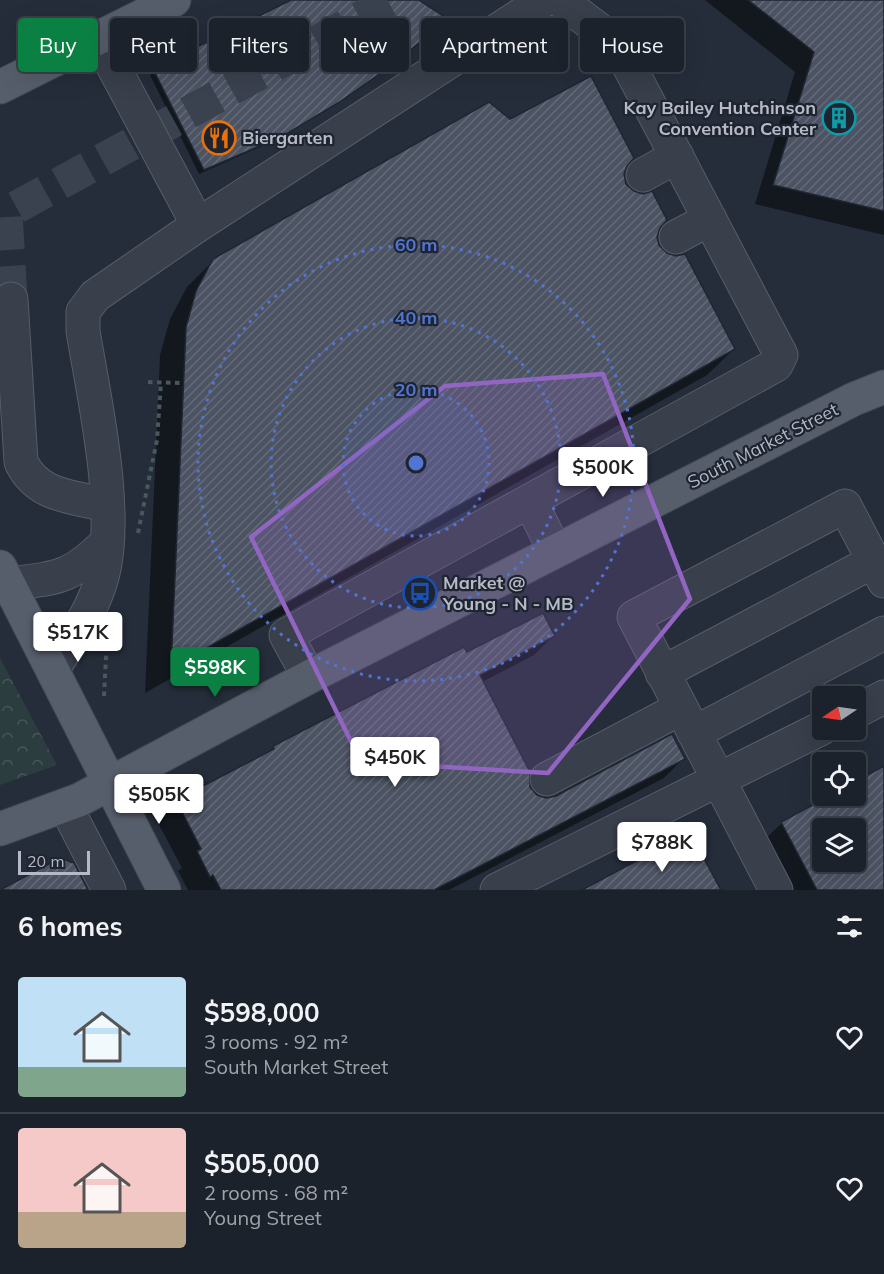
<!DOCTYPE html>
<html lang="en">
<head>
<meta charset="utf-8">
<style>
  :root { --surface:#1c222c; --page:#292f38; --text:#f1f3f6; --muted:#a0a4a9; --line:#3a3f48; --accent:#0b8043 }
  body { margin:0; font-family:Mulish,sans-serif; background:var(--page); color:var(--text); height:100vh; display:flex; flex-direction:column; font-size:22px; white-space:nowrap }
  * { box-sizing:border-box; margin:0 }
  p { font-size:20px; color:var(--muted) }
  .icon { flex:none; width:33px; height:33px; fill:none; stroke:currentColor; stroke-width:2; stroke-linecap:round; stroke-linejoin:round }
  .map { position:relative; height:890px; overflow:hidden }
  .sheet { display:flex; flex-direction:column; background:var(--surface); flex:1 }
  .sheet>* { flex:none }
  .top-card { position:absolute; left:18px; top:18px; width:849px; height:54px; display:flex; gap:12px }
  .needle { width:39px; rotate:257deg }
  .fabs { position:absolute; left:812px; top:686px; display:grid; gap:12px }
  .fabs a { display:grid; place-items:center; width:54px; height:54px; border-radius:6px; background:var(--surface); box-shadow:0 6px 24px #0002,0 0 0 2px var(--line); font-size:30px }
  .scale { position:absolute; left:18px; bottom:15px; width:72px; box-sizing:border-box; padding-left:6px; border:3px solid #b5bac6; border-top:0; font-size:16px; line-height:21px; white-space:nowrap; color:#b5bac6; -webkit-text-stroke:4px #1e2430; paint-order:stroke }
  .price { position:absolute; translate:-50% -51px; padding:0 14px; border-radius:6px; background:#fff; color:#222; font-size:20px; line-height:39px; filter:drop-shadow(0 2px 3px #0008) }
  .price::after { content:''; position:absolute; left:50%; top:36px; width:18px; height:14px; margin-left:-9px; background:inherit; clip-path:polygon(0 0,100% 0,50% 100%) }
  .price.on { background:var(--accent); color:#fff }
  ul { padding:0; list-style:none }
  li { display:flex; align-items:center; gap:18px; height:150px; padding:0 18px }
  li+li { border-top:2px solid var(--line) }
  li span { display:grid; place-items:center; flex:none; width:168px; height:120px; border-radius:6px; color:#555 }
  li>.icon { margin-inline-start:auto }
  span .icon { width:72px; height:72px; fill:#fffc; stroke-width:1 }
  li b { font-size:26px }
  h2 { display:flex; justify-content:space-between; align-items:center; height:72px; padding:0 18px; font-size:26px }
  .chip { padding:0 21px; border-radius:6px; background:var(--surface); box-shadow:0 6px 24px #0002,0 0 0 2px var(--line); font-size:21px; line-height:54px }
  .chip.on { background:var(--accent); color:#fff }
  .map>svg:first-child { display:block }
  .park { fill:url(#park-crowns) }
  .shadow { fill:#0007; fill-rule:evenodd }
  .building { fill:url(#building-hatch); stroke:#202632; stroke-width:1.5; fill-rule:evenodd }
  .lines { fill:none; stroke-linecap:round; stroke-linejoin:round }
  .minor-tunnel { stroke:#3b424f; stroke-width:33; stroke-dasharray:33 16; stroke-linecap:butt }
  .minor-casing { stroke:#575d69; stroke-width:35 }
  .major-casing { stroke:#424854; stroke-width:35 }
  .path { stroke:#49585d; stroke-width:4; stroke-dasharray:4.5 4.5; stroke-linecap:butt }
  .minor { stroke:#393f4b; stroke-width:33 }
  .major { stroke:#575e6b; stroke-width:33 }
  .marked { fill:#9265c2; fill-opacity:0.2; stroke:#9265c2; stroke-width:4.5; stroke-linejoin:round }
  .ring { fill:none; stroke:#5274d2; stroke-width:3; stroke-dasharray:3 6 }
  .labels { text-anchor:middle; stroke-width:4.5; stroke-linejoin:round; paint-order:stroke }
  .poi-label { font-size:18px; font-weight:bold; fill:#b5bac6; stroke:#1e2430; text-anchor:start }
  .street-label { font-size:18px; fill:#b5bac6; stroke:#1e2430 }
  .centre { fill:#5274d2; stroke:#1e2430; stroke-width:3 }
  .ring-label { font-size:18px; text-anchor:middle; font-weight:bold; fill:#5274d2; stroke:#1e2430; stroke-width:4.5; stroke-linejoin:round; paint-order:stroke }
</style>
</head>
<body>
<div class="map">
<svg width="884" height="890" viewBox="0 0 884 890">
  <defs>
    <pattern id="park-crowns" width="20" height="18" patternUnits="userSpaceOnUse" patternTransform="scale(1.5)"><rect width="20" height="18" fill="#2b3d3f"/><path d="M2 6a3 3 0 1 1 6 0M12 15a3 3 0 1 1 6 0" fill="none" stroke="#485759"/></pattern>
    <pattern id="building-hatch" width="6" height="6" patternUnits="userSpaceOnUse" patternTransform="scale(1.5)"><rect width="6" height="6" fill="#4c5363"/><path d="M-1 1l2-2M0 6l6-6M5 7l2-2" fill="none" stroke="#646a78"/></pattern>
  </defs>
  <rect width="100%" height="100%" fill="#252d3a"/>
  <path class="park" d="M0 658 57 765 0 785Z"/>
  <path class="shadow" d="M294 0H416L384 70 332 107 276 140 199 174 150 75Z
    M705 0H884V235L755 204 795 72Z
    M510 121 625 165 623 174 625 184 658 227 656 237 658 246 734 349 707 375 145 693 160 355 170 319 187 287 214 260Z
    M553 636 534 655 482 682 529 788 536 796 546 799 683 759 664 778 449 890H188L178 871 182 868 157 821 176 802 266 755 274 747 466 654Z
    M884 768V890H791L764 840 782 823 834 795H855V784ZM822 828H855V861H822Z"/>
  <path class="building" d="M291 0H419L448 19 391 66 338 103 283 136 204 170 153 69Z
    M748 0H884V211L773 185 814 52Z
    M591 76 634 158 627 166 624 174 626 184 634 191 643 194 652 191 667 220 660 228 657 237 659 245 667 253 676 256 685 254 735 349 171 668 186 327 196 291 213 259 489 102 510 119Z
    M543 613 555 636 480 675 530 772V787L537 795 546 798 556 796 672 734 685 759 434 890H221L213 875 210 877 197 851 201 849 176 800 274 749 273 746 464 647 467 652Z
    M884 766V890H817L781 822 831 795H855V782ZM822 828H855V861H822Z
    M679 838 691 861 702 855 721 890H582Z
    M60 858 74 863 88 890H0Z"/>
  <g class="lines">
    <path class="minor-tunnel" d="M11 299 6 213 393 0"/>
    <defs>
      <path id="minor" d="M98 38 198 225
        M643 175 677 156
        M676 237 710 219
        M11 299 21 462C38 497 71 496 106 505
        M530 501 555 551
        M9 584C58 578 71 578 107 542
        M53 669C71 640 93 611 102 577 120 512 94 398 83 331V312L95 296 198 225 544 0
        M662 673 874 561
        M309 677 286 635 776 365 781 355 627 62 606 35 560 0
        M855 712 884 697
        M694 733 884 633
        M547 779 681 708
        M66 807 109 890
        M497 890 822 728
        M776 890 634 617 845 506 884 581"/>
      <path id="major" d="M0 87 174 0
        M0 567 164 890
        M0 829 79 800 309 677 854 399 884 387"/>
    </defs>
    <use href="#minor" class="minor-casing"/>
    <use href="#major" class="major-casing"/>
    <path class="path" d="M148 382 183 383
      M138 533 157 440 161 382
      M104 696 107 637"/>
    <use href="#minor" class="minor"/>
    <use href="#major" class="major"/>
  </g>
  <path class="marked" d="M603 374 690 599 548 773 361 762 251 537 445 386Z"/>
  <circle cx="416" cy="463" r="73" fill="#5274d2" fill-opacity=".12"/>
  <g class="ring">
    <circle cx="416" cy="463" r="73"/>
    <circle cx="416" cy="463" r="145"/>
    <circle cx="416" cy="463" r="218"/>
  </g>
  <defs>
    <symbol id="building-ring" viewBox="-11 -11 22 22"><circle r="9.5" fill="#1e2430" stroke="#0f9aa8" stroke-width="1.5"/><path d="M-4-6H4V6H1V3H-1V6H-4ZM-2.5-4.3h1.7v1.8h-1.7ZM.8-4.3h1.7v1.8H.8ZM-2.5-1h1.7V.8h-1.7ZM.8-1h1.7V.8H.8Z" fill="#0f9aa8"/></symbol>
    <symbol id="restaurant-ring" viewBox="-11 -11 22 22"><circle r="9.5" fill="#1e2430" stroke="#e8710a" stroke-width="1.5"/><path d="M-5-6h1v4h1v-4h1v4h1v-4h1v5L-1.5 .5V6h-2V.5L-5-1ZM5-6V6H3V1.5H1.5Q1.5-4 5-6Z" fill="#e8710a"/></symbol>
    <symbol id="bus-ring" viewBox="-11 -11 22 22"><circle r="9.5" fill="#1e2430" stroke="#1a4fb4" stroke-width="1.5"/><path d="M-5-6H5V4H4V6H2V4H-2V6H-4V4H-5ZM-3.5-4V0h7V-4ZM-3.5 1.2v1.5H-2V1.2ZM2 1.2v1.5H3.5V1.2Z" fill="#1a4fb4"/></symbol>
  </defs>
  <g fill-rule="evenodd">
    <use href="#building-ring" x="820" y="99" width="38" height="38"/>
    <use href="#restaurant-ring" x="200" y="119" width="38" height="38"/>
    <use href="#bus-ring" x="401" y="574" width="38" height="38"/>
  </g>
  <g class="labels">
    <g class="poi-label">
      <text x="816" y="114" text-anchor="end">Kay Bailey Hutchinson<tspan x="816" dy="21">Convention Center</tspan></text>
      <text x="242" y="144">Biergarten</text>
      <text x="443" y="589">Market @<tspan x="443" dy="21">Young - N - MB</tspan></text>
    </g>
    <g class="street-label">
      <text transform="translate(763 446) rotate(-27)" y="6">South Market Street</text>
    </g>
  </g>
  <circle cx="416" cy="463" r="9" class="centre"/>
  <g class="ring-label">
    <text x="416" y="251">60 m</text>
    <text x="416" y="324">40 m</text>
    <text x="416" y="396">20 m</text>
  </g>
</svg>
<div class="fabs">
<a><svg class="needle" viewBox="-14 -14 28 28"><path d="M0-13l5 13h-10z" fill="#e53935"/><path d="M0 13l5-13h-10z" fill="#a0a4a9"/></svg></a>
<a><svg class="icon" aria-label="locate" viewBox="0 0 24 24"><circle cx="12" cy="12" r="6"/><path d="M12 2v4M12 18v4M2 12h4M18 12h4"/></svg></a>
<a><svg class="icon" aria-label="layers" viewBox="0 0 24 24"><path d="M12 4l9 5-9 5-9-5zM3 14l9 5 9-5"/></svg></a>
</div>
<div class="scale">20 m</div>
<b class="price" style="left:603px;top:498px">$500K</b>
<b class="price" style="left:78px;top:663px">$517K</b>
<b class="price on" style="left:215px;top:698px">$598K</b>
<b class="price" style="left:395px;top:788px">$450K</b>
<b class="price" style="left:159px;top:825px">$505K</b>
<b class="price" style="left:662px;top:873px">$788K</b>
<div class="top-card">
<a class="chip on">Buy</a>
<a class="chip">Rent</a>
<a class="chip">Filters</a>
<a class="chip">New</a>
<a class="chip">Apartment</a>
<a class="chip">House</a>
</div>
</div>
<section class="sheet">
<h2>6 homes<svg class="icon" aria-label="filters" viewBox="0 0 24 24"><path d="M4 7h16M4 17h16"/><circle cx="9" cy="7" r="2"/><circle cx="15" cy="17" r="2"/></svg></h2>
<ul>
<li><span style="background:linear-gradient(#bfe0f5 75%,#7fa58c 0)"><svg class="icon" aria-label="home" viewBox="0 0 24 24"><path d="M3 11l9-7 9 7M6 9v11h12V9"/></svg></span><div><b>$598,000</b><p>3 rooms · 92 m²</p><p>South Market Street</p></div><svg class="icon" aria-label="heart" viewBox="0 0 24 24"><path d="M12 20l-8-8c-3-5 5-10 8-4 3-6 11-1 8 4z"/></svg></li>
<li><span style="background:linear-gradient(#f6c9c9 70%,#b9a48a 0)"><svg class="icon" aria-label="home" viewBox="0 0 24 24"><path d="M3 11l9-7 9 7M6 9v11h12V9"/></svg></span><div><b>$505,000</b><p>2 rooms · 68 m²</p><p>Young Street</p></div><svg class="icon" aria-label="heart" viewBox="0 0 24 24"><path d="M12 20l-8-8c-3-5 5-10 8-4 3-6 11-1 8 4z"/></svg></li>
</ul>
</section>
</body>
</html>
